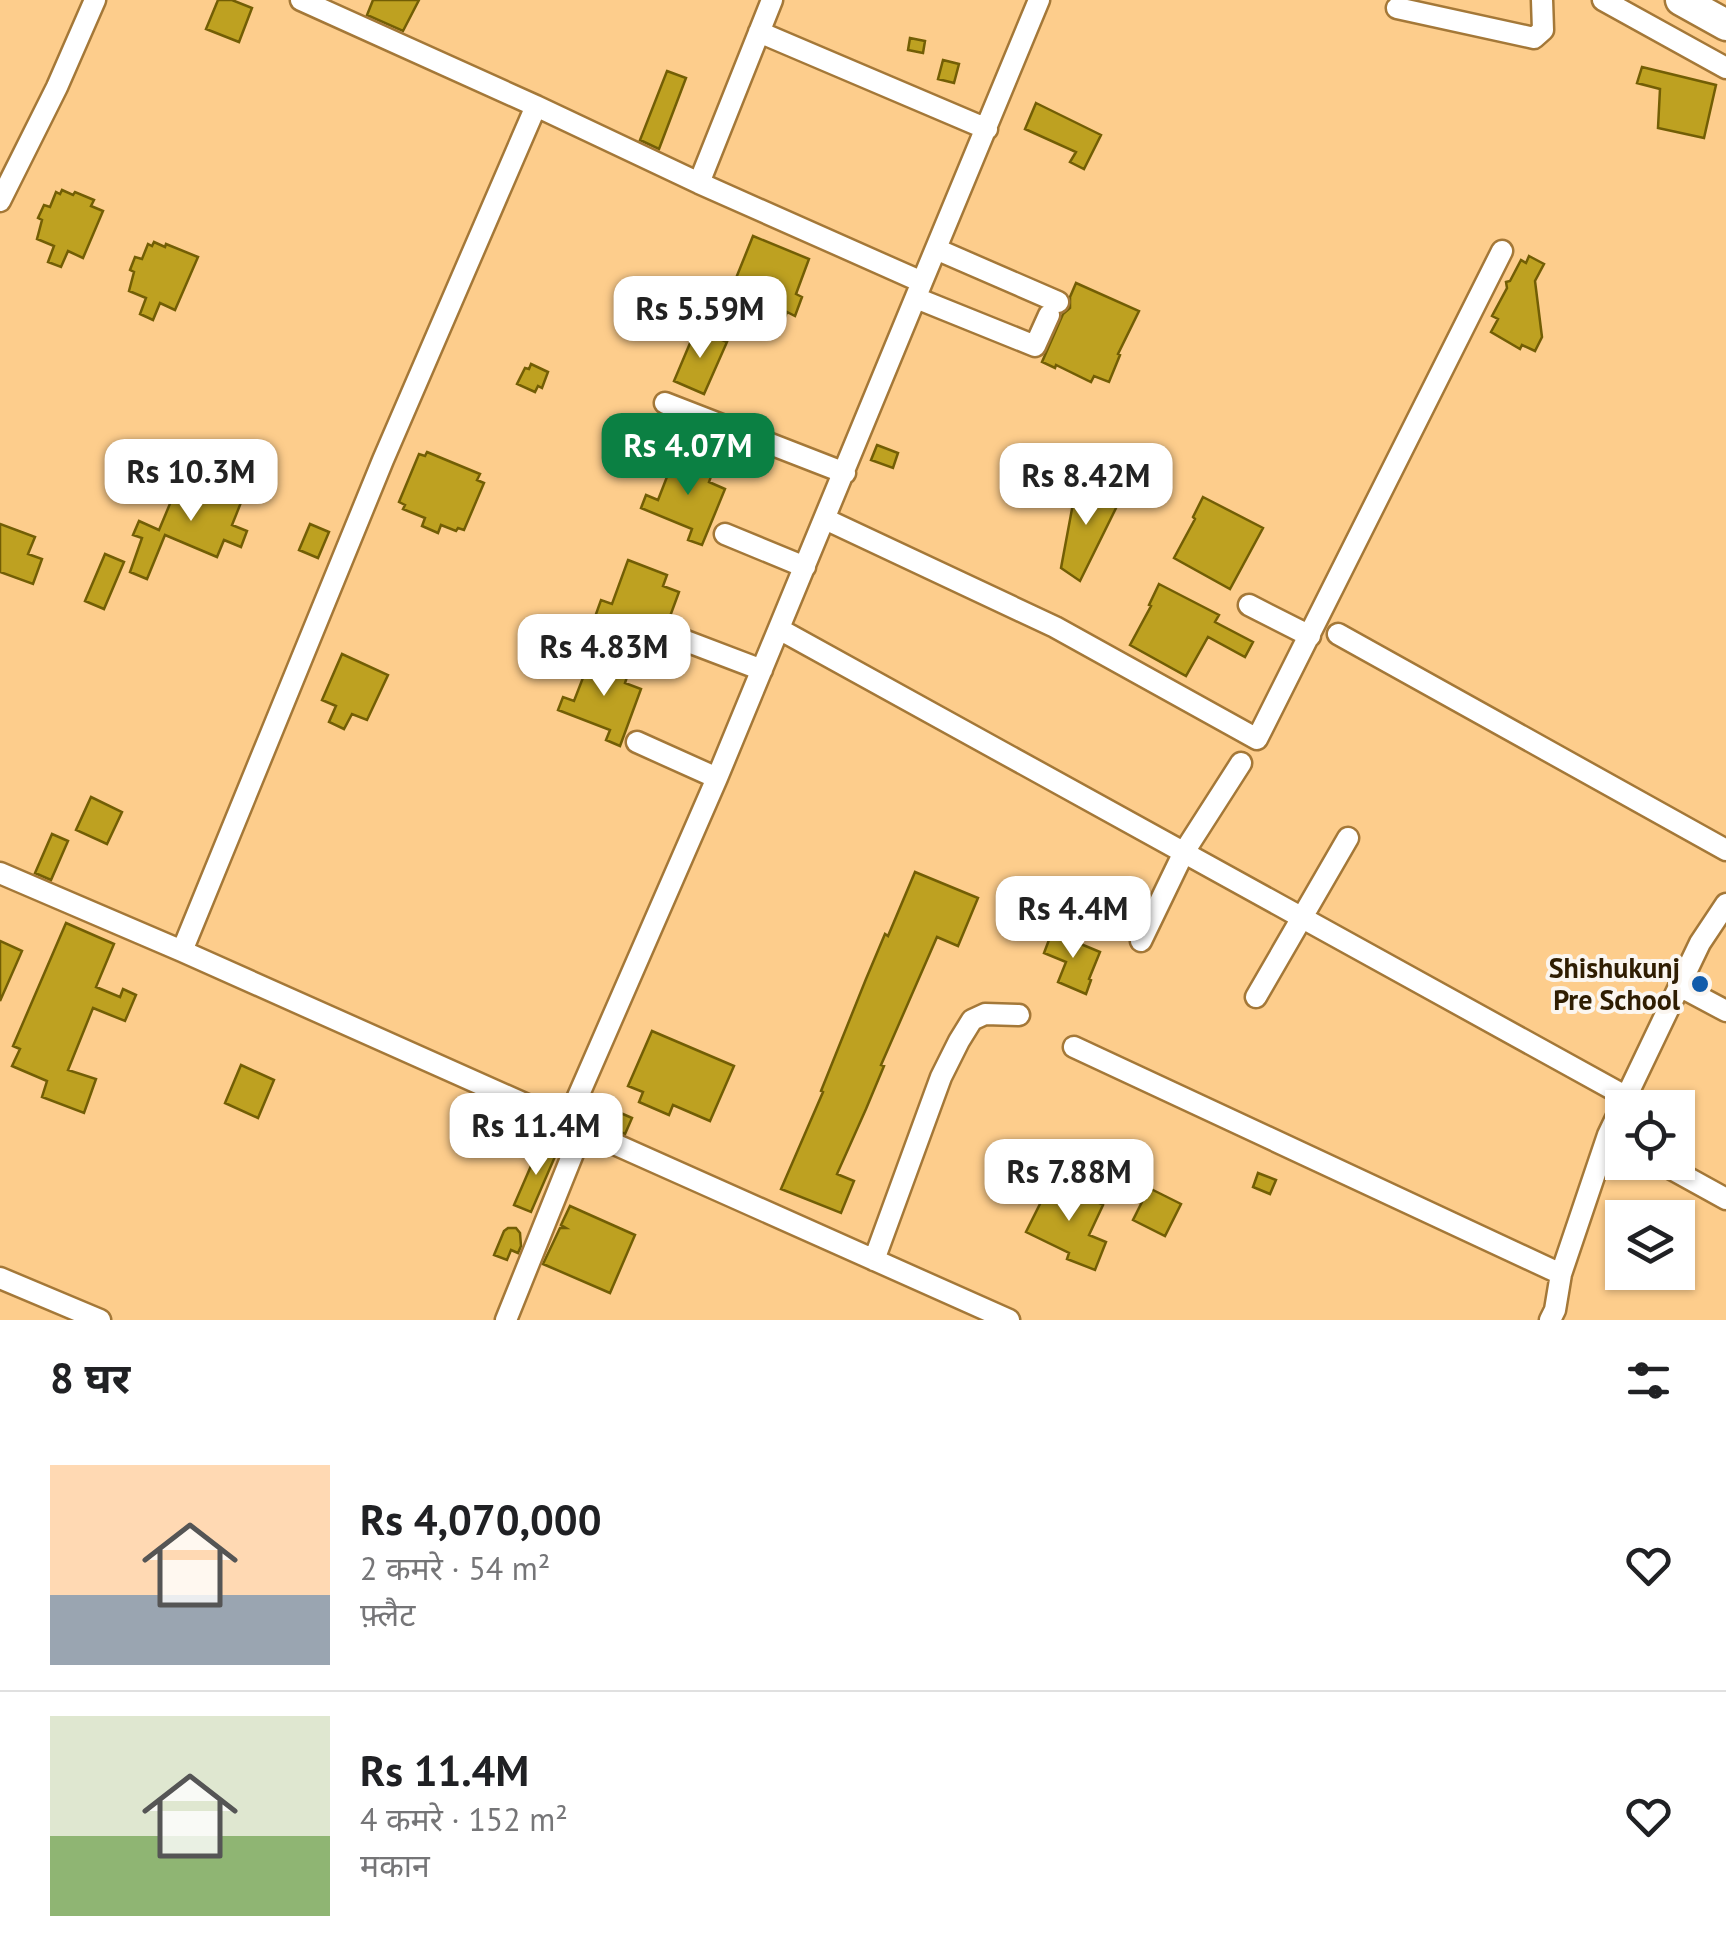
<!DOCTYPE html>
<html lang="hi">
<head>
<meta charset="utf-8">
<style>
  :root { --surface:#fff; --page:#f6f6f6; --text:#202124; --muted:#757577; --line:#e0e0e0; --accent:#0b8043 }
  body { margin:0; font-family:"PT Sans","Noto Sans Devanagari",sans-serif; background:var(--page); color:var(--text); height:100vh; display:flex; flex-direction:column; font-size:38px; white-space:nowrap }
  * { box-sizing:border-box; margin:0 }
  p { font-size:32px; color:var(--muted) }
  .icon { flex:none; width:55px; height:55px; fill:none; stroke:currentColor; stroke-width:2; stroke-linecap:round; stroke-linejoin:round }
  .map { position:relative; height:1320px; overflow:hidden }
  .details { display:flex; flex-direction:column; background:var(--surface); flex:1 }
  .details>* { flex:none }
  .buttons { position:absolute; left:1605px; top:1090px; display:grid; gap:20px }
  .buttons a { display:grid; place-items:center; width:90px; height:90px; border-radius:0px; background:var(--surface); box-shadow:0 2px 8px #0004; font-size:50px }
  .price { position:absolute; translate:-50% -85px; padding:0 22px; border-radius:20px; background:#fff; color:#222; font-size:32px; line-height:65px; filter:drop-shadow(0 2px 5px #0008) }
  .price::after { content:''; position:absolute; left:50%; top:60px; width:30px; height:22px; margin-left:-15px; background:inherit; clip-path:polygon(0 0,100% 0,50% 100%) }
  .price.active { background:var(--accent); color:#fff }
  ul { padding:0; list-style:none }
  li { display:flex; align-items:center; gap:30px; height:250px; padding:0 50px }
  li+li { border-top:2px solid var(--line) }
  li span { display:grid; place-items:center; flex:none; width:280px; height:200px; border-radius:0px; color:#555 }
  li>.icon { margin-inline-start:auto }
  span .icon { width:120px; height:120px; fill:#fffc; stroke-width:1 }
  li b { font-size:42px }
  h2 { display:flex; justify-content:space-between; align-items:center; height:120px; padding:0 50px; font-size:42px }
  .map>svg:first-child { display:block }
  .building { fill:#bea121; stroke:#725e05; stroke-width:2.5 }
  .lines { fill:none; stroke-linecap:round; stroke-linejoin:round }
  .minor-casing { stroke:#a47838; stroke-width:25 }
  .highway-casing { stroke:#a47838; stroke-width:35 }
  .minor { stroke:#fff; stroke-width:20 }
  .highway { stroke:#fff; stroke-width:30 }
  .poi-dot { fill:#125cab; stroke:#fbf6f0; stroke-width:4 }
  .labels { text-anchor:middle; stroke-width:8; stroke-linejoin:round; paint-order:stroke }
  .poi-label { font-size:28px; font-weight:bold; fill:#2f1d02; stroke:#fbf6f0; text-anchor:end }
</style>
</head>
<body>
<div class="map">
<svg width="1726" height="1320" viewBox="0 0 1726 1320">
  <rect width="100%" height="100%" fill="#fdcd8c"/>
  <path class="building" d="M218 0H232L252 8 239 42 206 29Z
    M373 0H419L403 31 367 15Z
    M910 38 925 41 923 53 908 50Z
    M943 60 959 64 954 83 938 79Z
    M1642 67 1716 85 1704 138 1658 128 1660 89 1637 83Z
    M667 71 686 78 659 149 640 140Z
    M1036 103 1101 135 1084 169 1070 162 1076 152 1025 129Z
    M62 190 73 195 75 192 94 200 91 206 103 211 83 258 68 251 61 267 48 262 54 246 37 239 42 220 38 218 44 205 50 207 56 192 60 194Z
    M753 236 809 259 796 294 802 297 795 316 787 312 782 325 766 319 762 326 749 320 752 313 726 303Z
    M154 242 165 247 166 244 198 257 175 310 160 303 153 320 140 314 146 298 129 291 134 272 130 270 135 257 142 259 148 244 152 246Z
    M1529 256 1544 264 1535 281 1542 337 1535 351 1522 345 1520 349 1491 332 1498 319 1492 316 1507 288 1506 282 1510 281 1521 260 1526 263Z
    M1076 283 1139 311 1118 354 1120 355 1109 382 1094 376 1091 382 1056 365 1055 368 1042 362 1063 314 1070 308V297Z
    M696 329 727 342 704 394 674 381Z
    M531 364 548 372 542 388 538 386 535 392 517 384 525 368 529 369Z
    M877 445 898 453 893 468 871 460Z
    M427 452 480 474 477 480 484 483 464 530 458 528 456 531 441 525 438 533 422 526 425 518 403 509 405 505 399 502 419 454 425 456Z
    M675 456 713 471 709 482 725 489 702 545 688 540 692 529 641 508 646 495 658 500Z
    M182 475 242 500 232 525 247 531 241 547 224 540 217 557 165 535 147 579 130 572 142 538 133 535 139 521 159 530Z
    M1077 482 1119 502 1080 581 1061 568Z
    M1203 497 1263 528 1230 589 1174 558 1195 519 1193 517Z
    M0 524 35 537 28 554 42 559 33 584 0 572Z
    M310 524 329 532 318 558 299 550Z
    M105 554 124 562 104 609 85 601Z
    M628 560 667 575 663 586 679 592 658 649 643 644 648 633 596 614 601 600 612 604Z
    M1159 584 1219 615 1215 622 1253 642 1245 657 1208 637 1186 676 1130 645 1151 606 1149 605Z
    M342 654 388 675 367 720 352 714 344 729 329 722 336 706 322 700Z
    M591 657 629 671 625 683 641 689 620 746 606 740 610 730 558 710 563 697 574 701Z
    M91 797 122 812 107 844 76 830Z
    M52 834 68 841 51 880 35 873Z
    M915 872 978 898 958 946 937 937 881 1065 884 1066 866 1109 837 1174 854 1181 841 1213 781 1189 823 1092 821 1091 866 979 885 934 888 936Z
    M66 923 114 944 96 987 120 997 123 989 136 995 125 1021 93 1008 68 1070 96 1079 84 1113 42 1097 47 1081 12 1066 20 1049 13 1046Z
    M1052 932 1100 952 1089 979 1091 980 1086 994 1058 982 1066 962 1044 953Z
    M0 941 22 951 0 1001Z
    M652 1031 734 1066 710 1121 673 1105 669 1115 639 1102 643 1092 628 1086Z
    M241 1065 274 1080 258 1118 225 1103Z
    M591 1100 632 1118 625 1134 585 1116Z
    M540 1145 557 1152 531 1212 514 1205Z
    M1258 1173 1276 1180 1270 1194 1253 1187Z
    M1052 1180 1103 1205 1089 1235 1106 1242 1095 1270 1067 1259 1069 1253 1026 1232Z
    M1149 1188 1181 1204 1165 1236 1133 1220Z
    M570 1206 635 1235 610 1293 543 1264 560 1228H566L561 1225Z
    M508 1228H516L520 1233 521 1246 518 1253 511 1250 507 1260 494 1255 504 1231Z"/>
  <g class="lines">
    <defs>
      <path id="minor" d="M301 0 536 106
        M1603 0 1726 68
        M1397 8 1534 38 1543 30 1542 0
        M759 32 987 129
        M699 183 772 0
        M0 201 57 87 95 0
        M936 249 1058 302
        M922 282 1039 0
        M916 298 1035 346 1049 315
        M665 403 845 473
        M825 519 1055 627 1257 739 1502 251
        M725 534 805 567
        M1249 605 1310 636
        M779 629 1625 1096
        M1338 634 1726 850
        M678 638 762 670
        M637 742 717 778
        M0 873 182 951 1009 1320
        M1141 941 1184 852 1241 763
        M182 951 383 460 536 106 699 183 922 282 717 778 566 1124
        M1679 986 1726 1011
        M1256 997 1348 838
        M1074 1047 1561 1274
        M1659 1162 1726 1199
        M874 1260 941 1077 959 1041 972 1020 985 1014 1019 1015
        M0 1278 100 1320
        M506 1320 582 1131
        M1550 1320 1555 1310 1561 1274 1608 1135 1700 943 1726 904"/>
      <path id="highway" d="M1681 0 1726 25"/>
    </defs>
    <use href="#minor" class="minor-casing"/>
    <use href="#highway" class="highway-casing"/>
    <use href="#minor" class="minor"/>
    <use href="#highway" class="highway"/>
  </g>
  <circle class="poi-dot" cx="1700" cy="984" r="10"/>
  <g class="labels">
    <g class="poi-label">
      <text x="1680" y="978">Shishukunj<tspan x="1680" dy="32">Pre School</tspan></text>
    </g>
  </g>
</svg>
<div class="buttons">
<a><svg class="icon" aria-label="locate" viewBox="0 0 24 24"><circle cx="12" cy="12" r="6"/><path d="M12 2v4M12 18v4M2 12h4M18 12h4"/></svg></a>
<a><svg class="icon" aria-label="layers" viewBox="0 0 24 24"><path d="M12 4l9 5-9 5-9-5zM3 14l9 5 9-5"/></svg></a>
</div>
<b class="price" style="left:700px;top:361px">Rs 5.59M</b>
<b class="price active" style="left:688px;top:498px">Rs 4.07M</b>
<b class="price" style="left:191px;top:524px">Rs 10.3M</b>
<b class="price" style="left:1086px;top:528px">Rs 8.42M</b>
<b class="price" style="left:604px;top:699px">Rs 4.83M</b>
<b class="price" style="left:1073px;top:961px">Rs 4.4M</b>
<b class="price" style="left:536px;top:1178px">Rs 11.4M</b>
<b class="price" style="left:1069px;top:1224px">Rs 7.88M</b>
</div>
<section class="details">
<h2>8 घर<svg class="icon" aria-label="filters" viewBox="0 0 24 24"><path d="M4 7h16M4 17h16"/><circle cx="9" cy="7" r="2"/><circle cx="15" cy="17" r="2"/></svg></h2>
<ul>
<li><span style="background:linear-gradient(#ffd9b3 65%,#9aa5b1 0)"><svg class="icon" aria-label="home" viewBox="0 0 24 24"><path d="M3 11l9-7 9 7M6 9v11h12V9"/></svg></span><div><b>Rs 4,070,000</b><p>2 कमरे · 54 m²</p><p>फ़्लैट</p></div><svg class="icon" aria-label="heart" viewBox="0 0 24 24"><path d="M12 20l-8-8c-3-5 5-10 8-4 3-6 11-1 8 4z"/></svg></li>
<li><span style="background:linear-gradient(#dfe7d0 60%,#8fb573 0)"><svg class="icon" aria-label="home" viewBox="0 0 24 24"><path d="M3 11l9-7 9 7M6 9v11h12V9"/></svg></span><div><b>Rs 11.4M</b><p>4 कमरे · 152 m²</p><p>मकान</p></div><svg class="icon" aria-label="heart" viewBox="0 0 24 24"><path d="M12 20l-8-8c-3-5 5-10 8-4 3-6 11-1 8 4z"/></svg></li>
</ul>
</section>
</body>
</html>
